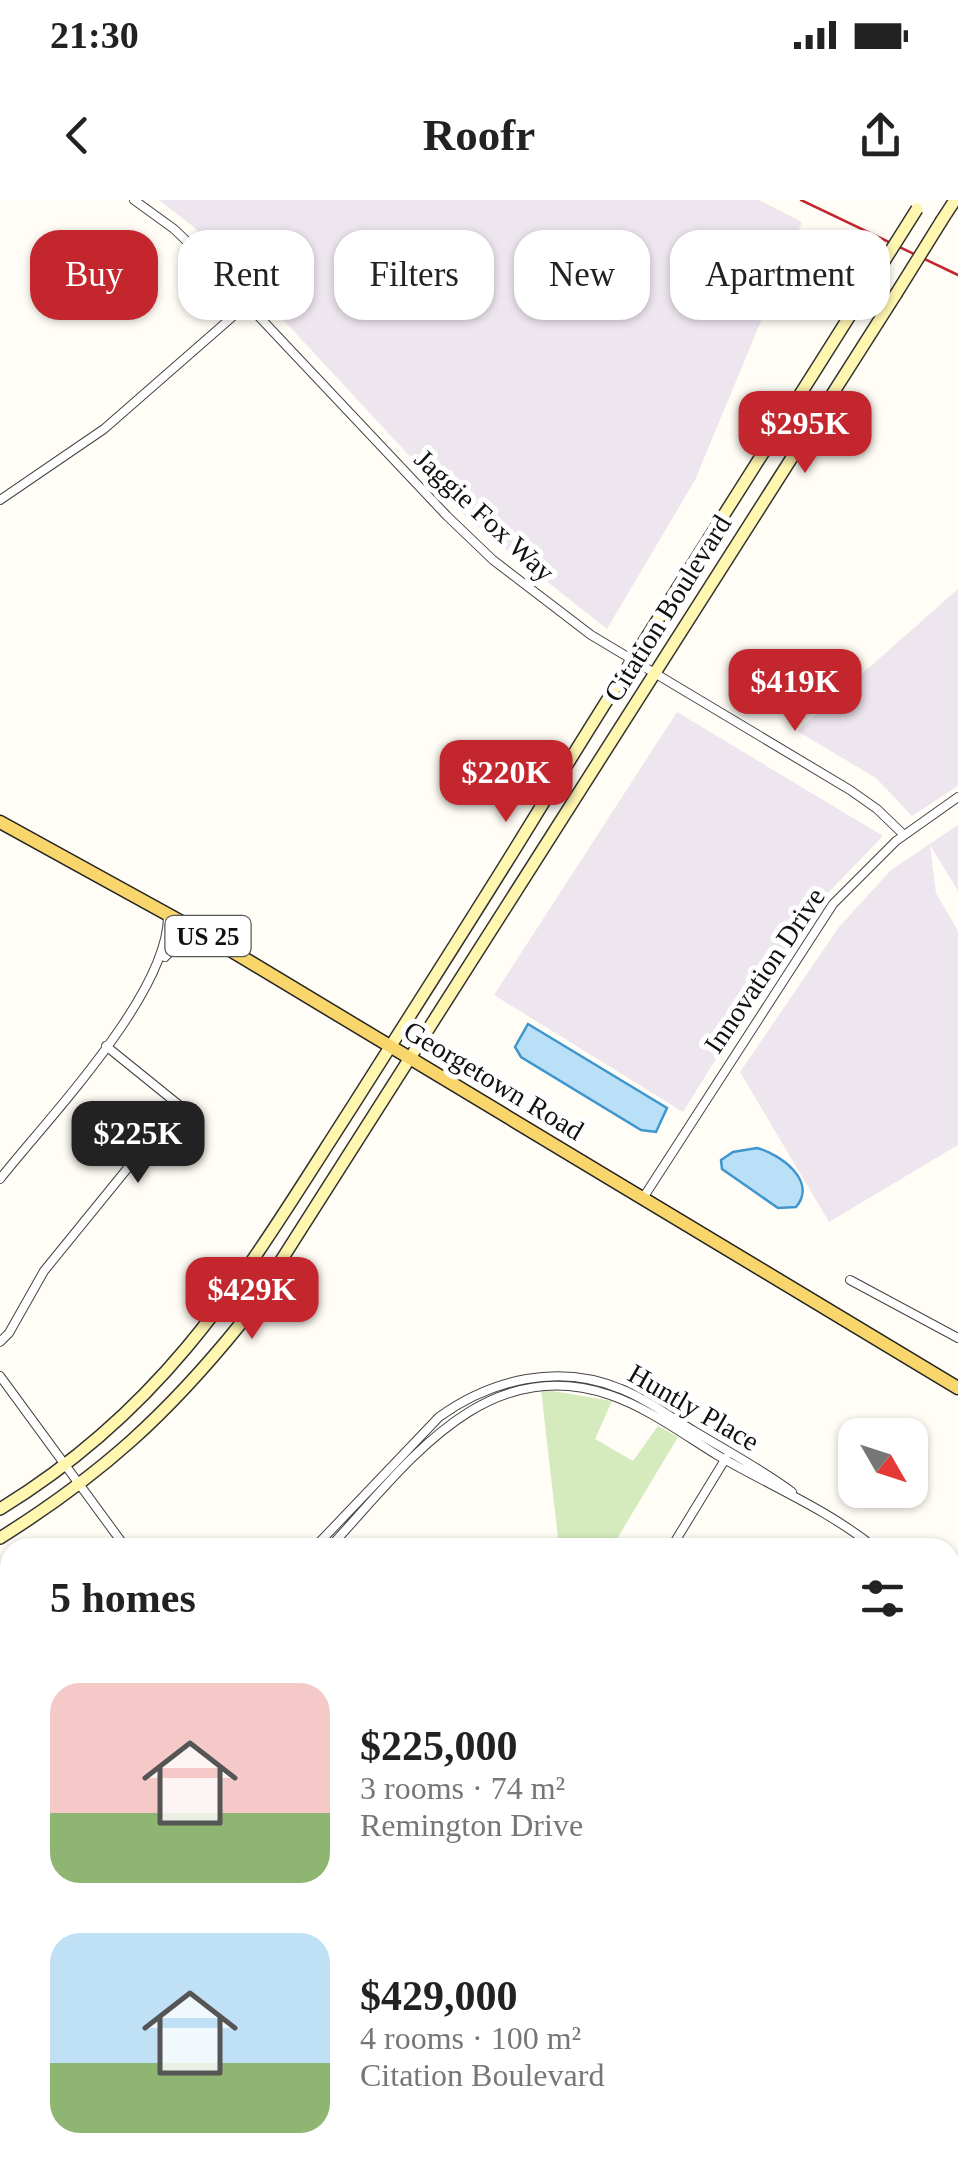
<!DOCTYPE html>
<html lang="en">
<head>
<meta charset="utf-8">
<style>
  :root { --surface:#fff; --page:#f2f2f2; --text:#222; --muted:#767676; --accent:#c4262e }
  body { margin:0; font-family:"Times New Roman",serif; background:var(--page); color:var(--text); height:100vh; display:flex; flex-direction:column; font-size:38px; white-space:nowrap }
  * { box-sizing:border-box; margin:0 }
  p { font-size:32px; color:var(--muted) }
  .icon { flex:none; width:55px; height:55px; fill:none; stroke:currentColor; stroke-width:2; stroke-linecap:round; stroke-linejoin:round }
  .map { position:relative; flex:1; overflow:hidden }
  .details { position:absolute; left:0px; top:1338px; width:960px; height:642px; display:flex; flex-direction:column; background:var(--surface); border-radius:30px 30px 0 0; box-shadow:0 2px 8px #0004 }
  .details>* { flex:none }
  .top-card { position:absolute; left:30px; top:30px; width:900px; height:90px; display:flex; gap:20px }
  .needle { width:65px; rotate:129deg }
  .controls { position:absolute; left:838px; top:1218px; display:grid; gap:20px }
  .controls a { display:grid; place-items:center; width:90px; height:90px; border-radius:20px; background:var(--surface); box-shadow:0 2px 8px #0004; font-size:50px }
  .price { position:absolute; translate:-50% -85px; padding:0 22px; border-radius:20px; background:var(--accent); color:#fff; font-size:32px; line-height:65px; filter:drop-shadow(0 2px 5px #0008) }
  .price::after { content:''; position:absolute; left:50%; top:60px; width:30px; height:22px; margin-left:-15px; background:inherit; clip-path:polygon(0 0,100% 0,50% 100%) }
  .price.active { background:#222; color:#fff }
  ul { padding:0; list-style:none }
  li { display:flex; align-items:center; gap:30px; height:250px; padding:0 50px }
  li span { display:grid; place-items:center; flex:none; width:280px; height:200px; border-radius:30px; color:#555 }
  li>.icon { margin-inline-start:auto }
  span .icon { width:120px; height:120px; fill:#fffc; stroke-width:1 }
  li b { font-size:42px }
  h2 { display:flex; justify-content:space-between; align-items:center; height:120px; padding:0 50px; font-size:42px }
  .pill { padding:0 35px; border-radius:30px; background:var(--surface); box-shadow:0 2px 8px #0004; font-size:35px; line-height:90px }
  .pill.active { background:var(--accent); color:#fff }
  .status { display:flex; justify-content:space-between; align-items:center; height:70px; padding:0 50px; background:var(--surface); direction:ltr }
  .status svg { height:28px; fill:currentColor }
  header { display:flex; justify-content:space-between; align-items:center; height:130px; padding:0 50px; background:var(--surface); font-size:45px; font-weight:700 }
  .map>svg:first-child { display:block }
  .industrial { fill:#eee6ef }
  .green { fill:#d5ebbd }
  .water { fill:#b9e0f7; stroke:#3f96cf; stroke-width:2.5 }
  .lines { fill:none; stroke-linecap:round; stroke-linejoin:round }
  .street-casing { stroke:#444; stroke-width:10 }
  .secondary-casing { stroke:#333; stroke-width:14 }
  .primary-casing { stroke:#222; stroke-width:15 }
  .street { stroke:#fff; stroke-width:8 }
  .secondary { stroke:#fff6b0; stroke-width:11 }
  .primary { stroke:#f9d66b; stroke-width:12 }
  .rail { stroke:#c4262e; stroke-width:2.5 }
  .secondary-bridge-casing { stroke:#333; stroke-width:14; stroke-linecap:butt }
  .secondary-bridge { stroke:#fff6b0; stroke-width:11 }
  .labels { text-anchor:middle; stroke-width:10; stroke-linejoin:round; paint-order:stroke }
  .shield { fill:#fff; stroke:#585858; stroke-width:2.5 }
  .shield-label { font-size:25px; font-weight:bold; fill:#111 }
  .street-label { font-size:28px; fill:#111; stroke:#fff }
</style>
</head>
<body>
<div class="status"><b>21:30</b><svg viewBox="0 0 49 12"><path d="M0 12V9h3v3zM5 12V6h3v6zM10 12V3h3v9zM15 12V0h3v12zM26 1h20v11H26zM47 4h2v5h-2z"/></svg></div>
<header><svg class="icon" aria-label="back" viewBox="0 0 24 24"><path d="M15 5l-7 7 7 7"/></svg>Roofr<svg class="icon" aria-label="share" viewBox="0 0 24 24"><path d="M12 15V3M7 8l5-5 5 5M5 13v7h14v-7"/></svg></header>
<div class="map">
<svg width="958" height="1979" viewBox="0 0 958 1979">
  <rect width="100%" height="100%" fill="#fffdf5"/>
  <path class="industrial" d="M159 0H759L802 22 695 280 607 429 468 319 239 72 195 28Z
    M958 389V586L912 616 876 578 797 531Z
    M677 512 883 636 824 697 752 801 683 912 494 795Z
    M958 625V691L930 645 936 693 958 731V945L829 1022 740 872 839 727 891 670Z
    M10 1679V1962L0 1945V1681Z
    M14 1970H560L562 1979H20Z"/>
  <path class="green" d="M541 1189 612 1201 595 1239 633 1261 658 1226 678 1237 612 1347H559Z"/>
  <path class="water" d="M528 824 667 908 656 932 641 930 521 857 515 847Z
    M757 948C780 954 818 981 796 1007L778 1008 722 969 721 960 733 952Z"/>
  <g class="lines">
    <defs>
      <path id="street" d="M134 0 174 29 198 52 447 316 493 360 591 435 850 590 877 609 904 635
        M0 300 104 229 247 104
        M165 757 179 742 204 736
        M0 979C49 917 169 793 168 715
        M643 998 833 704 896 641 958 597
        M850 1080 958 1138
        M0 1142 9 1133 44 1071 179 905 106 846
        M0 1176 126 1348
        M314 1348 439 1217C492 1179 559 1163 621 1189 647 1199 670 1217 694 1231 727 1251 761 1269 792 1292
        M329 1348C406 1266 482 1152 610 1195 648 1208 683 1234 717 1255 770 1286 827 1309 875 1348
        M671 1348 726 1258
        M0 1409 10 1404
        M950 1422 958 1430
        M0 1437 10 1431
        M950 1646 958 1635
        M950 1835 958 1840
        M950 1965 958 1976
        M577 1970 578 1979
        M807 1970 819 1979"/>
      <path id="secondary" d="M942 20 955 0
        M0 1309C172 1204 247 1070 352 907 412 812 472 719 531 623 642 442 758 262 871 82
        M0 1338C102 1274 167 1215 242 1122L896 94
        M950 1809 958 1798
        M822 1979 829 1970"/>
      <path id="primary" d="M0 622 207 736 958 1188"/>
    </defs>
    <use href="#street" class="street-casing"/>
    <use href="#secondary" class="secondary-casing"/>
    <use href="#primary" class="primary-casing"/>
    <use href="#street" class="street"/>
    <use href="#secondary" class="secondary"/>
    <use href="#primary" class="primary"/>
    <path class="rail" d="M801 0 958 75"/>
    <defs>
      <path id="secondary-bridge" d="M871 82 917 9
        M896 94 942 20"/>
    </defs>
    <use href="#secondary-bridge" class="secondary-bridge-casing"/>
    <use href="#secondary-bridge" class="secondary-bridge"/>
  </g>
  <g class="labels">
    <rect class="shield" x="165.5" y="716" width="85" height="40" rx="8"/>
    <g class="shield-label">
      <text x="208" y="745">US 25</text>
    </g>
    <g class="street-label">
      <text transform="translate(485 315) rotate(43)" y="10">Jaggie Fox Way</text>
      <text transform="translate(667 408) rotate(-58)" y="10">Citation Boulevard</text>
      <text transform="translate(764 770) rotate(-56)" y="10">Innovation Drive</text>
      <text transform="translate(494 880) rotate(31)" y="10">Georgetown Road</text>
      <text transform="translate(694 1207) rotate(30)" y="10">Huntly Place</text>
    </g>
  </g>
</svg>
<div class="controls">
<a><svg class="needle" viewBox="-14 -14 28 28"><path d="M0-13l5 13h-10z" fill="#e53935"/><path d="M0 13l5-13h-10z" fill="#767676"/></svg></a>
</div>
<b class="price" style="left:805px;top:276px">$295K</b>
<b class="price" style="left:795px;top:534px">$419K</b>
<b class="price" style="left:506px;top:625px">$220K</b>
<b class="price active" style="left:138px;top:986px">$225K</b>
<b class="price" style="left:252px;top:1142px">$429K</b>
<div class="top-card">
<a class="pill active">Buy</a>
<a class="pill">Rent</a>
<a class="pill">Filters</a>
<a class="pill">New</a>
<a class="pill">Apartment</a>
</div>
<section class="details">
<h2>5 homes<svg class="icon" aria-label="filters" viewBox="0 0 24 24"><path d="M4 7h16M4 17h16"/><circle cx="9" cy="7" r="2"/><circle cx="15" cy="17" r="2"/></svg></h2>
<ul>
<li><span style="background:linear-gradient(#f6c9c9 65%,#8fb573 0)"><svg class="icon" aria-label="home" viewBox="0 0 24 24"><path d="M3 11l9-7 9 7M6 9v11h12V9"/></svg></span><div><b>$225,000</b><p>3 rooms · 74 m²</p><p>Remington Drive</p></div></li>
<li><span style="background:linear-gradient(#bfe0f5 65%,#8fb573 0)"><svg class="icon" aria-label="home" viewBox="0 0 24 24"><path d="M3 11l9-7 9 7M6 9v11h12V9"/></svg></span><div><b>$429,000</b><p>4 rooms · 100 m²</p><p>Citation Boulevard</p></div></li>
</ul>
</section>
</div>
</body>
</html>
